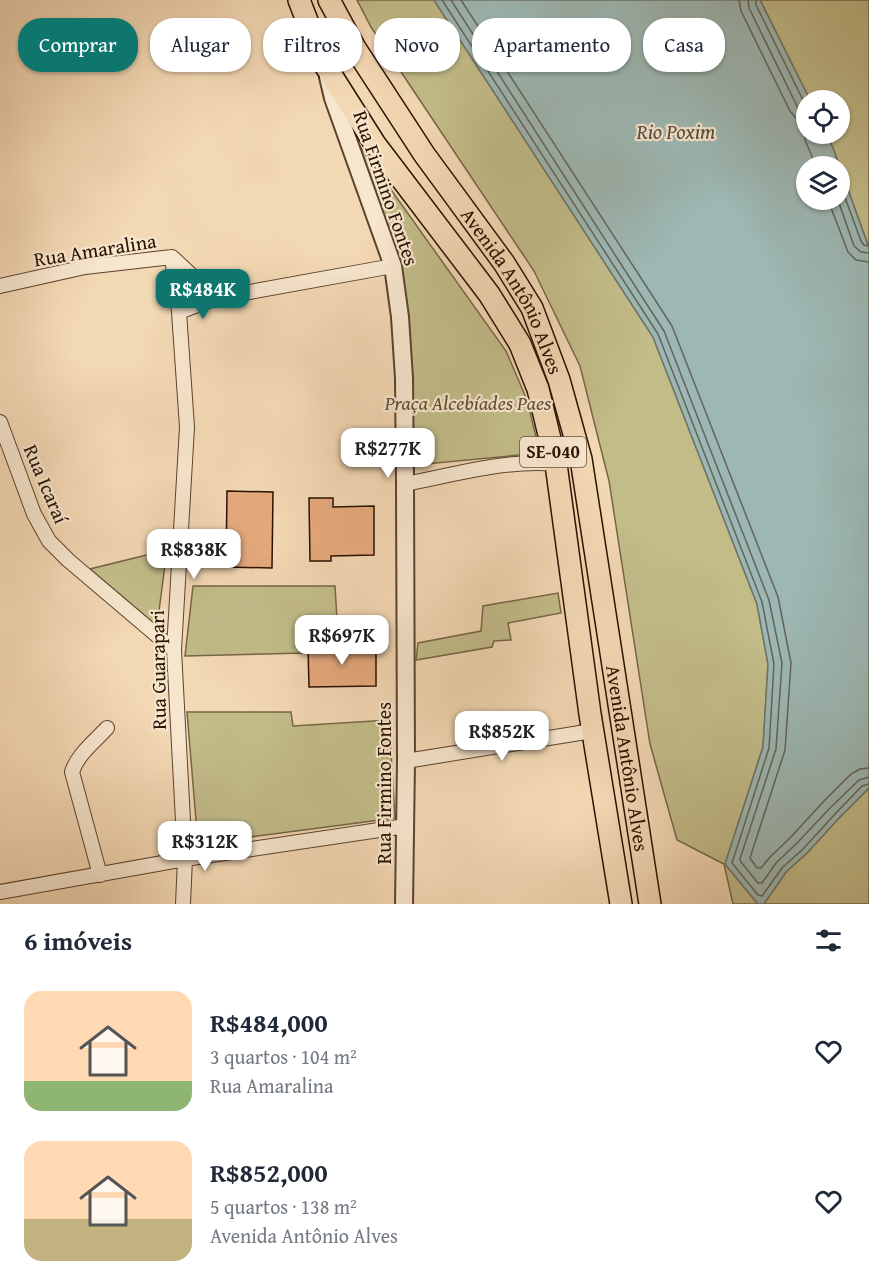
<!DOCTYPE html>
<html lang="pt">
<head>
<meta charset="utf-8">
<style>
  :root { --surface:#fff; --page:#f6f6f7; --text:#1f2937; --muted:#747a83; --accent:#0f766e }
  body { margin:0; font-family:"Gentium Book Plus",serif; background:var(--page); color:var(--text); height:100vh; display:flex; flex-direction:column; font-size:22px; white-space:nowrap }
  * { box-sizing:border-box; margin:0 }
  p { font-size:20px; color:var(--muted) }
  .icon { flex:none; width:33px; height:33px; fill:none; stroke:currentColor; stroke-width:2; stroke-linecap:round; stroke-linejoin:round }
  .map { position:relative; height:904px; overflow:hidden }
  .sheet { display:flex; flex-direction:column; background:var(--surface); flex:1 }
  .sheet>* { flex:none }
  .banner { position:absolute; left:18px; top:18px; width:834px; height:54px; display:flex; gap:12px }
  .tools { position:absolute; left:796px; top:90px; display:grid; gap:12px }
  .tools a { display:grid; place-items:center; width:54px; height:54px; border-radius:50%; background:var(--surface); box-shadow:0 2px 4px #0004; font-size:30px }
  .price { position:absolute; translate:-50% -51px; padding:0 14px; border-radius:12px; background:#fff; color:#222; font-size:20px; line-height:39px; filter:drop-shadow(0 2px 3px #0008) }
  .price::after { content:''; position:absolute; left:50%; top:36px; width:18px; height:14px; margin-left:-9px; background:inherit; clip-path:polygon(0 0,100% 0,50% 100%) }
  .price.active { background:var(--accent); color:#fff }
  ul { padding:0; list-style:none }
  li { display:flex; align-items:center; gap:18px; height:150px; padding:0 24px }
  li span { display:grid; place-items:center; flex:none; width:168px; height:120px; border-radius:18px; color:#555 }
  li>.icon { margin-inline-start:auto }
  span .icon { width:72px; height:72px; fill:#fffc; stroke-width:1 }
  li b { font-size:26px }
  h2 { display:flex; justify-content:space-between; align-items:center; height:72px; padding:0 24px; font-size:26px }
  .tag { padding:0 21px; border-radius:24px; background:var(--surface); box-shadow:0 2px 4px #0004; font-size:21px; line-height:54px }
  .tag.active { background:var(--accent); color:#fff }
  .map>svg:first-child { display:block }
  .green { fill:#c2bc89; stroke:#766645; stroke-width:1.5 }
  .water { fill:#9db8b4; stroke:#6f756c; stroke-width:1.5; fill-rule:evenodd }
  .lines { fill:none; stroke-linecap:round; stroke-linejoin:round }
  .shore { stroke:#63645a; stroke-width:1.5 }
  .building { fill:#e6aa7e; stroke:#291101; stroke-width:1.5 }
  .minor-casing { stroke:#5c432e; stroke-width:16 }
  .tertiary-casing { stroke:#5c432e; stroke-width:20 }
  .primary-casing { stroke:#291101; stroke-width:24 }
  .minor { stroke:#f7e6ce; stroke-width:14 }
  .tertiary { stroke:#f7e6ce; stroke-width:16 }
  .primary { stroke:#f3d8b4; stroke-width:21 }
  .labels { text-anchor:middle; stroke-width:4.5; stroke-linejoin:round; paint-order:stroke }
  .shield { fill:#f7e6ce; stroke:#67513e; stroke-width:1.5 }
  .shield-label { font-size:18px; font-weight:bold; fill:#291101 }
  .street-label { font-size:20px; fill:#291101; stroke:#f7e6ce }
  .park-label { font-size:20px; font-style:italic; fill:#5f4d31; stroke:#f7e6ce }
  .water-label { font-size:21px; font-style:italic; fill:#524b40; stroke:#f7e6ce }
</style>
</head>
<body>
<div class="map">
<svg width="869" height="904" viewBox="0 0 869 904">
  <rect width="100%" height="100%" fill="#f3d8b4"/>
  <filter id="stains"><feTurbulence type="fractalNoise" baseFrequency=".00333" numOctaves="4"/><feColorMatrix values="0 0 0 0 .2 0 0 0 0 .09 0 0 0 0 .02 0 0 0 .5 -.17"/></filter>
  <radialGradient id="worn" r=".72"><stop offset=".6" stop-color="#630" stop-opacity="0"/><stop offset="1" stop-color="#630" stop-opacity=".3"/></radialGradient>
  <path class="green" d="M357 0H434L653 337 757 604 768 664 763 747 725 864 758 904H733L724 864 677 840 650 744 609 481 580 366 534 271 371 27Z
    M760 0H869V248L833 148 826 134H840V100H810Z
    M347 128 506 351 527 400 540 453 415 465 410 344 388 239Z
    M167 550 157 626 90 569Z
    M193 586H335L337 619 327 621V640L304 639V653L185 656Z
    M558 593 561 613 508 623 511 640 494 641 492 647 416 660 418 643 481 631 483 606Z
    M291 712 293 726 389 720 395 818 198 844 187 712Z
    M869 788V904H764L786 872 807 853 840 817Z"/>
  <path class="water" d="M434 0H760L810 100H807V134H826L833 148 869 248V788L840 817 807 853 786 872 764 904H758L725 864 763 747 768 664 757 604 653 337ZM807 166H840V200H807Z"/>
  <g class="lines">
    <path class="shore" d="M442 0 658 334 762 602 774 664 769 748 732 863 758 895 762 896 782 868 803 849 836 813 862 786 869 784
      M451 0 664 331 769 600 782 663 776 749 740 859 741 862 758 883H762L776 863 797 843 831 807 859 780 869 777
      M461 0 672 326 778 597 791 663 785 750 750 858 757 868H761L770 857 791 837 824 801 851 774 860 769 869 768
      M739 0 741 11 790 111 796 118 806 124 805 140 816 166
      M748 0 749 8 797 106 802 111 807 113
      M756 0V5L804 102 807 105
      M840 184 861 241 864 245 869 246
      M828 200 848 252 856 260 869 262
      M838 200 854 246 861 252 869 253"/>
  </g>
  <path class="building" d="M227 491 273 492 272 568 226 567Z
    M309 498H333V507L374 506V555L331 556V561H310Z
    M376 645V686L309 687 308 646Z"/>
  <g class="lines">
    <defs>
      <path id="minor" d="M172 257 179 312 187 427 174 650 185 859 183 904
        M0 286 85 267 172 257 216 298 393 266
        M179 312 216 298
        M0 422 34 514 49 541 68 560 174 650
        M405 484C454 475 505 459 556 464
        M406 761 592 731
        M100 875 72 772C77 755 95 741 107 728
        M0 892 185 859 406 826"/>
      <path id="tertiary" d="M328 77 333 98 393 266 400 317 404 378 405 484 406 761 404 904"/>
      <g id="primary">
        <path d="M299 0 323 62 375 144 489 294 520 344 538 389 556 464 590 714 621 904"/>
        <path id="s1" d="M329 0 355 48 424 154 504 263 532 308 559 380 581 459 650 904"/>
      </g>
    </defs>
    <use href="#minor" class="minor-casing"/>
    <use href="#tertiary" class="tertiary-casing"/>
    <use href="#primary" class="primary-casing"/>
    <use href="#minor" class="minor"/>
    <use href="#tertiary" class="tertiary"/>
    <use href="#primary" class="primary"/>
  </g>
  <g class="labels">
    <rect class="shield" x="520" y="437" width="66" height="30" rx="4.5"/>
    <g class="shield-label">
      <text x="553" y="458">SE-040</text>
    </g>
    <g class="street-label">
      <text transform="translate(386 188) rotate(71)" y="7">Rua Firmino Fontes</text>
      <text transform="translate(95 250) rotate(-9)" y="7">Rua Amaralina</text>
      <text dy="7" stroke="none"><textPath href="#s1" startOffset="345">Avenida Antônio Alves</textPath></text>
      <text transform="translate(46 484) rotate(67)" y="7">Rua Icaraí</text>
      <text transform="translate(158 670) rotate(-91)" y="7">Rua Guarapari</text>
      <text dy="7" stroke="none"><textPath href="#s1" startOffset="831">Avenida Antônio Alves</textPath></text>
      <text transform="translate(384 783) rotate(-90)" y="7">Rua Firmino Fontes</text>
    </g>
    <g class="park-label">
      <text x="468" y="410">Praça Alcebíades Paes</text>
    </g>
    <g class="water-label">
      <text x="676" y="139">Rio Poxim</text>
    </g>
  </g>
  <rect width="100%" height="100%" filter="url(#stains)"/>
  <rect width="100%" height="100%" fill="url(#worn)"/>
</svg>
<div class="tools">
<a><svg class="icon" aria-label="locate" viewBox="0 0 24 24"><circle cx="12" cy="12" r="6"/><path d="M12 2v4M12 18v4M2 12h4M18 12h4"/></svg></a>
<a><svg class="icon" aria-label="layers" viewBox="0 0 24 24"><path d="M12 4l9 5-9 5-9-5zM3 14l9 5 9-5"/></svg></a>
</div>
<b class="price active" style="left:203px;top:320px">R$484K</b>
<b class="price" style="left:388px;top:479px">R$277K</b>
<b class="price" style="left:194px;top:580px">R$838K</b>
<b class="price" style="left:342px;top:666px">R$697K</b>
<b class="price" style="left:502px;top:762px">R$852K</b>
<b class="price" style="left:205px;top:872px">R$312K</b>
<div class="banner">
<a class="tag active">Comprar</a>
<a class="tag">Alugar</a>
<a class="tag">Filtros</a>
<a class="tag">Novo</a>
<a class="tag">Apartamento</a>
<a class="tag">Casa</a>
</div>
</div>
<section class="sheet">
<h2>6 imóveis<svg class="icon" aria-label="filters" viewBox="0 0 24 24"><path d="M4 7h16M4 17h16"/><circle cx="9" cy="7" r="2"/><circle cx="15" cy="17" r="2"/></svg></h2>
<ul>
<li><span style="background:linear-gradient(#ffd9b3 75%,#8fb573 0)"><svg class="icon" aria-label="home" viewBox="0 0 24 24"><path d="M3 11l9-7 9 7M6 9v11h12V9"/></svg></span><div><b>R$484,000</b><p>3 quartos · 104 m²</p><p>Rua Amaralina</p></div><svg class="icon" aria-label="heart" viewBox="0 0 24 24"><path d="M12 20l-8-8c-3-5 5-10 8-4 3-6 11-1 8 4z"/></svg></li>
<li><span style="background:linear-gradient(#ffd9b3 65%,#c2b280 0)"><svg class="icon" aria-label="home" viewBox="0 0 24 24"><path d="M3 11l9-7 9 7M6 9v11h12V9"/></svg></span><div><b>R$852,000</b><p>5 quartos · 138 m²</p><p>Avenida Antônio Alves</p></div><svg class="icon" aria-label="heart" viewBox="0 0 24 24"><path d="M12 20l-8-8c-3-5 5-10 8-4 3-6 11-1 8 4z"/></svg></li>
</ul>
</section>
</body>
</html>
